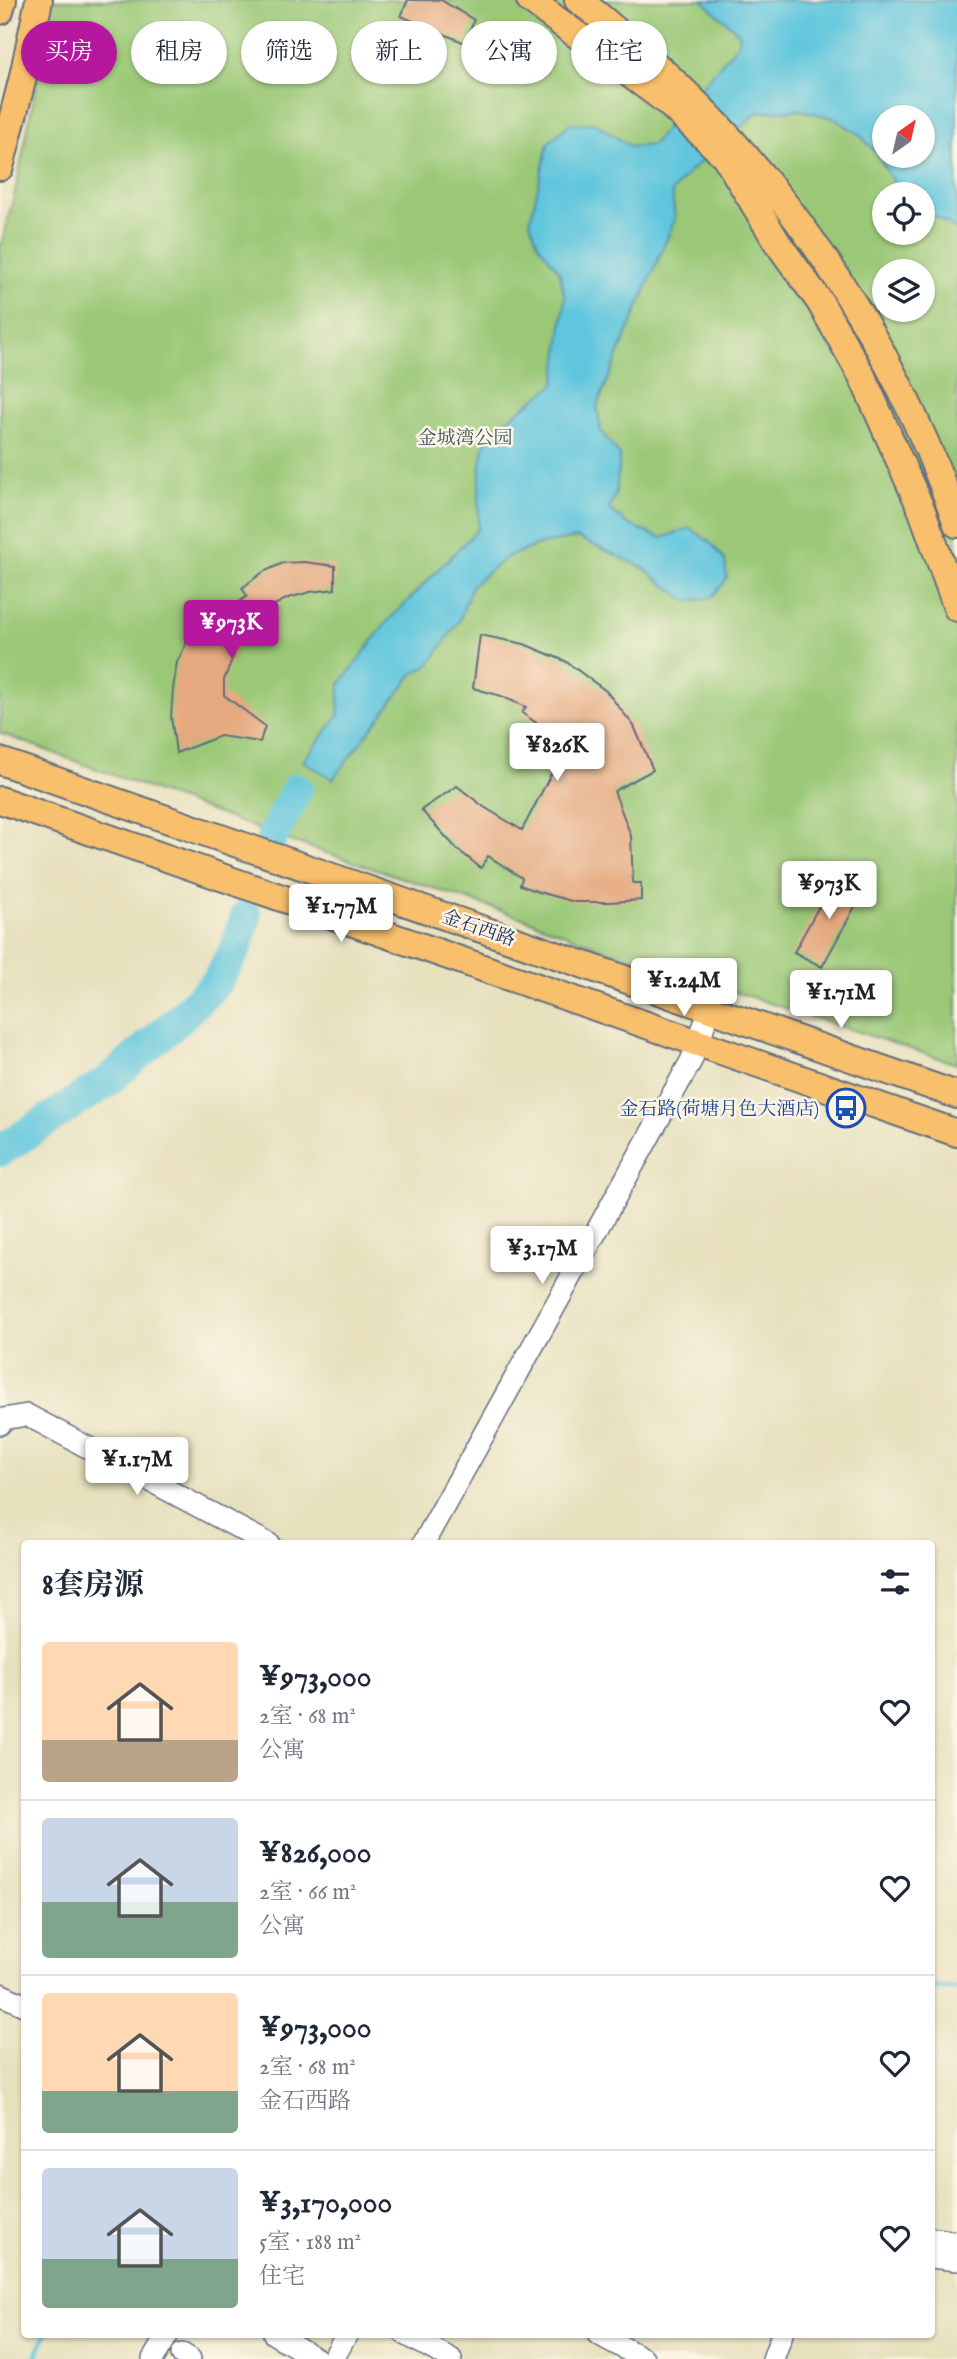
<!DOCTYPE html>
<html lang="zh">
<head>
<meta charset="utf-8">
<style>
  :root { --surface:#fff; --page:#f6f6f7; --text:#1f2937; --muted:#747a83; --line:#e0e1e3; --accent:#b5179e }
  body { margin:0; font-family:"IM FELL English","Noto Serif SC",serif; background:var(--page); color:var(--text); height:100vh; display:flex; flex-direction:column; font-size:26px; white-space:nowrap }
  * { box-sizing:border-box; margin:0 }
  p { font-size:23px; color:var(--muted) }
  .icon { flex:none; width:38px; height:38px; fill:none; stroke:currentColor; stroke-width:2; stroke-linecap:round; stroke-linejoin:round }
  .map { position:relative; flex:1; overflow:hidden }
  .details { position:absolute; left:21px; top:1540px; width:914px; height:798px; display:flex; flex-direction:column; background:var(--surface); border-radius:7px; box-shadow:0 2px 5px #0004 }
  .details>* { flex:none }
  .guide { position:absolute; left:21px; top:21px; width:915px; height:63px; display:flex; gap:14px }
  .needle { width:46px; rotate:34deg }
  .tools { position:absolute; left:872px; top:105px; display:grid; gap:14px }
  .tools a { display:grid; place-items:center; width:63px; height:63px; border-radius:50%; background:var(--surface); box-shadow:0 2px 5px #0004; font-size:35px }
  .price { position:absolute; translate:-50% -60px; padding:0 16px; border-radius:7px; background:#fff; color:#222; font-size:23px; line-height:46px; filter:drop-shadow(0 2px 4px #0008) }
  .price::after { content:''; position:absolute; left:50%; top:42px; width:21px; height:16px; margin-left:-10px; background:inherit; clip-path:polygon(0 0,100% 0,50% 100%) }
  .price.active { background:var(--accent); color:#fff }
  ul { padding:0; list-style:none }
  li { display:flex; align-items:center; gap:21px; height:175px; padding:0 21px }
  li+li { border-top:2px solid var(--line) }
  li span { display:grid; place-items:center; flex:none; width:196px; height:140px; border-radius:7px; color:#555 }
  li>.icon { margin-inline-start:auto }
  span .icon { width:84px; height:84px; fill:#fffc; stroke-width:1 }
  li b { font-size:30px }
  h2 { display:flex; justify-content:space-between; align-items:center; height:84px; padding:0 21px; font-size:30px }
  .tag { padding:0 24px; border-radius:32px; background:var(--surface); box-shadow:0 2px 5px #0004; font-size:24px; line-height:63px }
  .tag.active { background:var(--accent); color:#fff }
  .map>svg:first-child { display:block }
  .green { fill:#9ac876; stroke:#5a7c6a; stroke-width:2; fill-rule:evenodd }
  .water { fill:#60c6dd; stroke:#3e7a9e; stroke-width:2; fill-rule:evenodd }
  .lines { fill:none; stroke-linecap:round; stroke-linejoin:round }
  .stream { stroke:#60c6dd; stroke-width:5 }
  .river { stroke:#60c6dd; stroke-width:32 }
  .building { fill:#e5a97f }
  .minor-casing { stroke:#626d7f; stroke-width:24 }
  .major-casing { stroke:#626d7f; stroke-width:30 }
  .minor { stroke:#fff; stroke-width:21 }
  .major { stroke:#f8bf6c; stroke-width:26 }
  .labels { text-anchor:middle; stroke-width:5; stroke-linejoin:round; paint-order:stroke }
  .park-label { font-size:19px; fill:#3b5564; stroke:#fcf5e5 }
  .street-label { font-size:19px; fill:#1b2f5e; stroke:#fcf5e5 }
  .transit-label { font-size:19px; fill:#164399; stroke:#fcf5e5; text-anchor:end }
</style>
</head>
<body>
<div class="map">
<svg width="957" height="2359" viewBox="0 0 957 2359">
  <rect width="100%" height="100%" fill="#fcf5e5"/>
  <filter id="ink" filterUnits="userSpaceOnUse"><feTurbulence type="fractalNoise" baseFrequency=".0143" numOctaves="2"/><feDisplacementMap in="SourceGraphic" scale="14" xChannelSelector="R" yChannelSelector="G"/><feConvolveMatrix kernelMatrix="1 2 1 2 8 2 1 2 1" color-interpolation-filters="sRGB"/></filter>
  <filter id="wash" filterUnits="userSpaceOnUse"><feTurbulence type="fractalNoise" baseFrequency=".00686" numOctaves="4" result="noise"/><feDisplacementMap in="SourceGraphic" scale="28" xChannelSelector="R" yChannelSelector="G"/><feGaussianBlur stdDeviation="1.57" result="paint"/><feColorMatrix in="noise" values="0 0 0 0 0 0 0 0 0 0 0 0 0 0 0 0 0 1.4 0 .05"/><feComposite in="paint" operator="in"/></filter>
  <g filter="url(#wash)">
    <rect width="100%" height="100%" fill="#e7e0bd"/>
    <path class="green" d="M53 0H957V1064L609 951 523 918 288 840 0 733V249L16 188ZM884 117H922V156H884ZM884 194H922V233H884ZM884 271H922V310H884Z"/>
    <path class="water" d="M702 0H957V230L922 208V194H904L891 179 878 155 860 135 833 118 801 110 758 112 688 173 672 192 675 219 597 406 601 431 620 456 616 493 609 509 629 525 661 538 690 528 711 543 725 560 727 579 711 598 686 601 642 567 578 538 541 544 507 557 472 585 459 621 429 665 413 674 333 779 303 761 338 716 340 684 387 622 478 529C479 512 478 454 487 441 503 419 533 401 555 384L565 298 559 271 538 244 530 222 548 143 569 124 595 123 631 147 652 145 737 45 740 34ZM884 117H922V156H884Z"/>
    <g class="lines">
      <path class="stream" d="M931 1988 957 1989
        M35 2359 46 2334"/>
      <path class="river" d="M272 837 297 789
        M0 1151 108 1081 178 1020 216 983 236 948 246 916"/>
    </g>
    <g id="blocks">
      <path class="building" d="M408 0H441L474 20 465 43 401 16Z
        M304 562 335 566V589L310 592 288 598 259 613 253 606 235 618 225 633 239 641 224 680V695L265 726 260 742 220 736 176 753 171 716 173 689 177 662 187 642 208 620 217 626 230 610 247 596 242 588 263 572 283 563Z
        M480 635 524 644 565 661 606 691 634 726 653 770 614 791 631 836 633 883H641V900L609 902H575L539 892 520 885 522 878 488 856 481 868 457 849 421 810 457 786 484 807 522 830 562 753 538 724 522 713 526 707 501 696 473 688Z
        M836 875 864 890 822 967 794 952Z"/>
    </g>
  </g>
  <g filter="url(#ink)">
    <use href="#blocks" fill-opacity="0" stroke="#626d7f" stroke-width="2"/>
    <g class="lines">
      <defs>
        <path id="minor" d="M0 1424 3 1419 27 1415 269 1544
          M423 1544 691 1061 710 1009
          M0 1994 24 2005
          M931 2238 957 2242
          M931 2257 957 2260
          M274 2334 317 2359
          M405 2334 451 2359
          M598 2334 644 2359
          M182 2354 190 2359
          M153 2359 168 2334
          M333 2359 347 2334
          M773 2359 782 2334"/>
        <path id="major" d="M530 0 666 101 725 156 777 242 820 302 862 376 922 511 957 608
          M578 0C598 14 616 31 635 47 783 172 894 341 957 524
          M0 11 3 0
          M0 167 22 81 39 0
          M0 761 957 1095
          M0 800 957 1133"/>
      </defs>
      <use href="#minor" class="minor-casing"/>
      <use href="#major" class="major-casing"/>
      <use href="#minor" class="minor"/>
      <use href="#major" class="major"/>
    </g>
  </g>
  <defs>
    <symbol id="bus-ring" viewBox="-11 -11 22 22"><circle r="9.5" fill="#fcf5e5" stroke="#1a4fb4" stroke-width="1.5"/><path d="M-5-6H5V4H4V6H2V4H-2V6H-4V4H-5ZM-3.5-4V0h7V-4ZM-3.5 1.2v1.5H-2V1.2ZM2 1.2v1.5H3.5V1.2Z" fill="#1a4fb4"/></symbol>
  </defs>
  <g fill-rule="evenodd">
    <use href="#bus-ring" x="824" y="1086" width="44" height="44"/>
  </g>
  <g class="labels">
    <g class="park-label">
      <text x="465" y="444">金城湾公园</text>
    </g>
    <g class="street-label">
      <text transform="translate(479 927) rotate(19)" y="7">金石西路</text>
    </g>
    <g class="transit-label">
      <text x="819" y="1115">金石路(荷塘月色大酒店)</text>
    </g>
  </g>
</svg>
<div class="tools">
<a><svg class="needle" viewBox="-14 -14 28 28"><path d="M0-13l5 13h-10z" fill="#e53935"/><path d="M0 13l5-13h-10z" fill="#747a83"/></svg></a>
<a><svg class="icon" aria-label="locate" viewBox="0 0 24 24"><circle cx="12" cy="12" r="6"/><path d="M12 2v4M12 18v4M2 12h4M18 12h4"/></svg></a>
<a><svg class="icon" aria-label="layers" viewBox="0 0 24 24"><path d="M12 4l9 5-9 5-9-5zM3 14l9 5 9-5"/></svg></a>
</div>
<b class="price active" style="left:231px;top:660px">¥973K</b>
<b class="price" style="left:557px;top:783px">¥826K</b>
<b class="price" style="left:829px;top:921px">¥973K</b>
<b class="price" style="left:341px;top:944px">¥1.77M</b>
<b class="price" style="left:684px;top:1018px">¥1.24M</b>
<b class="price" style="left:841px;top:1030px">¥1.71M</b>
<b class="price" style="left:542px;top:1286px">¥3.17M</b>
<b class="price" style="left:137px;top:1497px">¥1.17M</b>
<div class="guide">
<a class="tag active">买房</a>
<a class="tag">租房</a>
<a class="tag">筛选</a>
<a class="tag">新上</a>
<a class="tag">公寓</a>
<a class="tag">住宅</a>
</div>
<section class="details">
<h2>8套房源<svg class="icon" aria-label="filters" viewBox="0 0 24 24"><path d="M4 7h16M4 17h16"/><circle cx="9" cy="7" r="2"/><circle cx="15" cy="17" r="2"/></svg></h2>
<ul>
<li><span style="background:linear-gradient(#ffd9b3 70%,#b9a48a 0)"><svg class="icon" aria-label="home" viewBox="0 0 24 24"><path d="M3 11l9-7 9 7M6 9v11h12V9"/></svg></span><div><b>¥973,000</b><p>2室 · 68 m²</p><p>公寓</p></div><svg class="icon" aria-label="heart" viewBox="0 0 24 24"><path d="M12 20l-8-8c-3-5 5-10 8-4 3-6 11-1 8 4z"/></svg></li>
<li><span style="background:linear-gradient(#c9d6e8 60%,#7fa58c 0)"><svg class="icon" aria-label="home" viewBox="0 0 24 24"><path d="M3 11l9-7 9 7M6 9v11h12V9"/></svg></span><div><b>¥826,000</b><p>2室 · 66 m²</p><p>公寓</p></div><svg class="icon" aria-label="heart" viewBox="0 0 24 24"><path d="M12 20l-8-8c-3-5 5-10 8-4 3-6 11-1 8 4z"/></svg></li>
<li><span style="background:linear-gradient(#ffd9b3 70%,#7fa58c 0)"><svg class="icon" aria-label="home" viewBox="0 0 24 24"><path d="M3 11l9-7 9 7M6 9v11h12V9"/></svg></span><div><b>¥973,000</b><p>2室 · 68 m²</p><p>金石西路</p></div><svg class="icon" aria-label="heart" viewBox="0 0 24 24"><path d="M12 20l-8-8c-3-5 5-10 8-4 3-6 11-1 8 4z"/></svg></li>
<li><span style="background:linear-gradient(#c9d6e8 65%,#7fa58c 0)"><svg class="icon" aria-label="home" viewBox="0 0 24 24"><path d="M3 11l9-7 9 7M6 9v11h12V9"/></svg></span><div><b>¥3,170,000</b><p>5室 · 188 m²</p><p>住宅</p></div><svg class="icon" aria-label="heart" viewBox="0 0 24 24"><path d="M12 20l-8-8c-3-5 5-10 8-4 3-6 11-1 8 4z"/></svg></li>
</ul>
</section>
</div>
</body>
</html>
